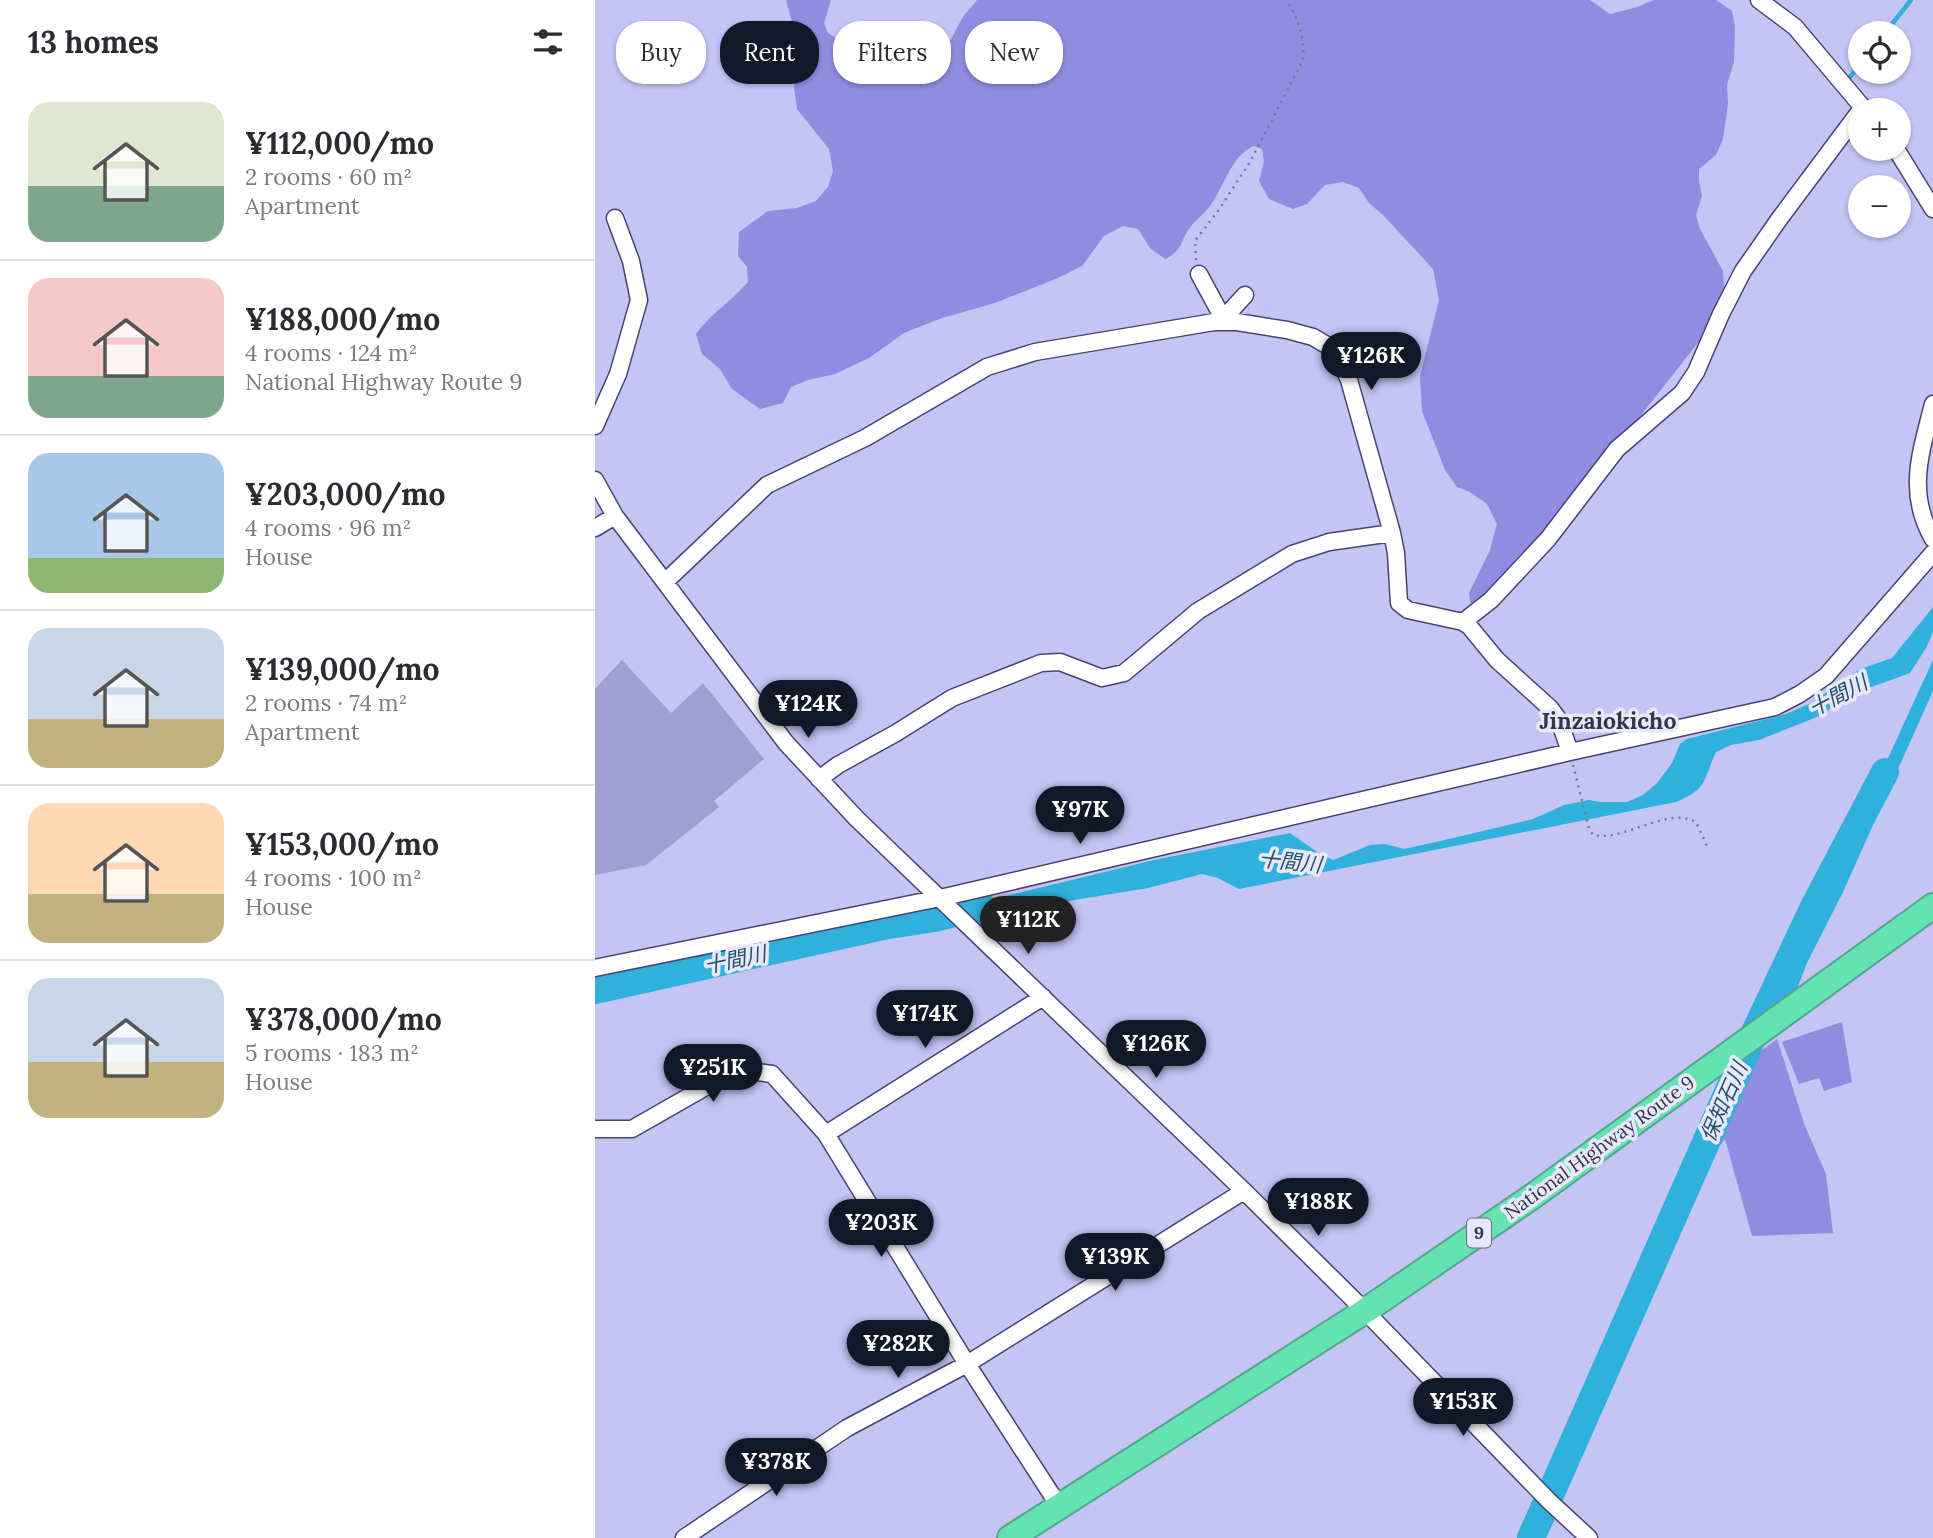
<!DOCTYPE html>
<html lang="en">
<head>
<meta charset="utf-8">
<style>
  :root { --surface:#fff; --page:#f7f7f7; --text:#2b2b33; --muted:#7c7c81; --line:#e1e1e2; --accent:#111827 }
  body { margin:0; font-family:Lora,"Noto Sans JP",serif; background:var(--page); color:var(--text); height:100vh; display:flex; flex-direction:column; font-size:26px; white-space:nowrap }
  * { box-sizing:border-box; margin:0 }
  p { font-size:23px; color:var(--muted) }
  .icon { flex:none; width:38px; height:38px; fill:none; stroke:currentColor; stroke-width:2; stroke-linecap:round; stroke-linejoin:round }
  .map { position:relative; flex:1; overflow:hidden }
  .sheet { display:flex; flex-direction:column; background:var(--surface); width:595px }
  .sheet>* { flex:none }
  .banner { position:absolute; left:21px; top:21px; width:665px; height:63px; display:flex; gap:14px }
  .buttons { position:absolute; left:1253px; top:21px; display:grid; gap:14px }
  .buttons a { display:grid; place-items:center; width:63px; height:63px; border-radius:50%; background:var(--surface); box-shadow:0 2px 5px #0004; font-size:35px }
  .price { position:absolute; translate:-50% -60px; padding:0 16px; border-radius:24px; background:var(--accent); color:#fff; font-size:23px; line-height:46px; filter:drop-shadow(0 2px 4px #0008) }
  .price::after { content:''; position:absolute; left:50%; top:42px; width:21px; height:16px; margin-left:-10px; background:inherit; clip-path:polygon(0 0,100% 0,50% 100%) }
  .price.active { background:#222; color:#fff }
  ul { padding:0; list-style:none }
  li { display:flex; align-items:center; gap:21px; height:175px; padding:0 28px }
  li+li { border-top:2px solid var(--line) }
  li span { display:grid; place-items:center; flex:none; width:196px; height:140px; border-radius:21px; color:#555 }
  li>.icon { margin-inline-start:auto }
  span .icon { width:84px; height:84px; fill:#fffc; stroke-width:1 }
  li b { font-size:30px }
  h2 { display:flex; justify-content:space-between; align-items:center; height:84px; padding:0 28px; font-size:30px }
  .pill { padding:0 24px; border-radius:28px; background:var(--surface); box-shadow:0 2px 5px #0004; font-size:24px; line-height:63px }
  .pill.active { background:var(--accent); color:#fff }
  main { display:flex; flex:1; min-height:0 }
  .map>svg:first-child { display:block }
  .green { fill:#9f9fd2 }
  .forest { fill:#908ce0 }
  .water { fill:#2fb1db }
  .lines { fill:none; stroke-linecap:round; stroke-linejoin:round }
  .stream { stroke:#2fb1db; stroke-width:4.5 }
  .river { stroke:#2fb1db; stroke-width:28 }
  .minor-casing { stroke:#47456f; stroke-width:19 }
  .highway-casing { stroke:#54a58c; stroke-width:28 }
  .path { stroke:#777798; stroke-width:2.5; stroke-dasharray:2 5; stroke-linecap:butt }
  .minor { stroke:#fff; stroke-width:16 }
  .highway { stroke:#65e2b1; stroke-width:24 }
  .labels { text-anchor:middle; stroke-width:7; stroke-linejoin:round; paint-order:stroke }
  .shield { fill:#e8e8fc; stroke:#6b6b7e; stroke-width:2 }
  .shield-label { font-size:18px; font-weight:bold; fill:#353548 }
  .street-label { font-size:19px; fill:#353548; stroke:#e8e8fc }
  .water-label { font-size:21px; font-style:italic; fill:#215365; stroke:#e8e8fc }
  .quarter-label { font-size:23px; font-weight:bold; fill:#353548; stroke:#e8e8fc }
</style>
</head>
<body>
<main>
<section class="sheet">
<h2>13 homes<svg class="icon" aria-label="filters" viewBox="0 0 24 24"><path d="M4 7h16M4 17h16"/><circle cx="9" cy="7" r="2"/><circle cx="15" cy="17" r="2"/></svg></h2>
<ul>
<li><span style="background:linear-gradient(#dfe7d0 60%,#7fa58c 0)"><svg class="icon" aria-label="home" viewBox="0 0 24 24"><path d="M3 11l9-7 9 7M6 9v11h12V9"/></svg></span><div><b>¥112,000/mo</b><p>2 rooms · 60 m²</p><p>Apartment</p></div></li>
<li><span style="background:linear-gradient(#f6c9c9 70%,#7fa58c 0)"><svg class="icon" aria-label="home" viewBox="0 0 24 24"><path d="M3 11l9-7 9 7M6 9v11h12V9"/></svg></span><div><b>¥188,000/mo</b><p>4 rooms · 124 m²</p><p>National Highway Route 9</p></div></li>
<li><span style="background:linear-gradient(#a9c7e8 75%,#8fb573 0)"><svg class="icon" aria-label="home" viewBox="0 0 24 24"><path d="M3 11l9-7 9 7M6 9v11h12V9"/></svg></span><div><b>¥203,000/mo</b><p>4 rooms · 96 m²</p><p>House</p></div></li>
<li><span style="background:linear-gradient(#c9d6e8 65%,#c2b280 0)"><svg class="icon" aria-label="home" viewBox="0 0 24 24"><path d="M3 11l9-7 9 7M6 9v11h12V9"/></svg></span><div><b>¥139,000/mo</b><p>2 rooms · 74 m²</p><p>Apartment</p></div></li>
<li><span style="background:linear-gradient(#ffd9b3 65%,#c2b280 0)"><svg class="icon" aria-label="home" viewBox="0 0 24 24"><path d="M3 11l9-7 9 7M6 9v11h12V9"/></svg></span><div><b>¥153,000/mo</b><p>4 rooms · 100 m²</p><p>House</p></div></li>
<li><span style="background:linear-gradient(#c9d6e8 60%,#c2b280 0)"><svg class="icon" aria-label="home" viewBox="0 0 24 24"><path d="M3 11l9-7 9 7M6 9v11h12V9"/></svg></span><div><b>¥378,000/mo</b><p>5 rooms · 183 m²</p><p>House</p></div></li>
</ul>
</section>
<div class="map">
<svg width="1338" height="1538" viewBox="0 0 1338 1538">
  <rect width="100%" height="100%" fill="#c4c4f5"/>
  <path class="green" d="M27 660 76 713 108 683 169 759 119 801 124 807 51 865 0 875V689Z"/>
  <path class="forest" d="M191 0H236L229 23 233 33C252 46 272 46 294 51 303 53 308 63 317 64 347 69 356 37 368 17 372 11 378 6 382 0H995L1015 14 1042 7 1059 0H1121L1137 11 1140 26 1139 62 1132 85 1133 104 1128 139 1121 155 1104 169V181L1107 196 1101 215 1105 229 1128 271 1129 289 1109 335 948 540 897 594 878 605 875 602 874 593 895 550 902 524 892 504 875 492 862 487 850 470 827 411 825 376 844 300 838 269 788 215 774 203 764 188 748 182 730 185 712 204 698 209 674 199 664 181 669 161 667 149 659 146C637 154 628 189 615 206 609 214 602 219 596 226 585 240 589 250 570 259L555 248 543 229 528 226 509 236 487 266 463 278 400 303 347 318 309 333 274 358 240 374 213 380 196 387 188 403 165 409 137 389 125 369 107 354 101 334C116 313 137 301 153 282L152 267 143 256 144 232 173 211 202 208 221 201 233 187 238 171 234 149 202 109 199 87 202 69 197 22Z
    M1247 1022 1257 1082 1229 1091 1224 1078 1204 1084 1187 1042Z
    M1182 1039 1210 1126 1231 1174 1238 1233 1157 1236 1130 1139 1118 1154 1116 1142 1151 1062Z"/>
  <path class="water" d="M1338 607V632L1331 648 1315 673 1260 693 1222 717 1164 740 1136 745 1121 752C1108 780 1113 789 1081 802L644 889 623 878 607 874 553 888 455 904 379 924 361 908 559 860 695 833 725 854 738 860 775 845 790 844 809 849 854 839 938 819 969 805 994 800 1005 802H1032L1048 795 1062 783 1077 763 1085 744 1092 739 1191 714 1216 703 1265 669 1297 658Z
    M1338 660V691L1248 892 1212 963 1200 994 1178 1009Z"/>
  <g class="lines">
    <path class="stream" d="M1290 33 1316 0
      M1255 77 1265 65"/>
    <path class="river" d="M0 990 288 926 340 918 387 906
      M936 1538 1154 1045 1219 907 1290 772"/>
    <defs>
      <path id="minor" d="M1164 0 1200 27 1270 110
        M1301 149 1338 209
        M604 274 630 322
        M630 317 650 295
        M1338 404C1326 452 1311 492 1338 539
        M0 426 23 374 44 300 36 261 20 218
        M0 480 20 516 191 743 262 819 649 1191 770 1311 954 1501 994 1538
        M0 528 20 516
        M71 581 172 485 270 438 392 367 440 352 619 322H642L692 330 718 337 740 350 754 380 797 533 801 553 804 603 813 610 868 622 874 626 902 660 955 708 964 720 975 752 1180 707 1205 694 1231 676 1338 553
        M868 622 896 600 953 539 1022 449 1087 393 1101 372 1126 314 1148 271 1185 218 1265 111
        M224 779 243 765 301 733 357 698 446 663 465 662 507 678 529 673 603 611 697 554 734 542 797 533
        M0 968 345 898 975 752
        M0 1129H37L142 1069 177 1074 231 1134 372 1364 464 1506
        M231 1134 448 997
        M89 1538 252 1428 372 1364 649 1191"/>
      <path id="highway" d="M415 1538 770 1311 938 1196 1338 906"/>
    </defs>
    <use href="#minor" class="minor-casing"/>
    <use href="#highway" class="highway-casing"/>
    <path class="path" d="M601 260 600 241 623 211 655 162 708 60C710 37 703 20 692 0
      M978 765 994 828 998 835C1030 842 1071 806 1101 822L1112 846"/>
    <use href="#minor" class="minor"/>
    <use href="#highway" class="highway"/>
  </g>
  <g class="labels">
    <rect class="shield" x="872" y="1218.5" width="24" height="29" rx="5"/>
    <g class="shield-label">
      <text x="884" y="1239">9</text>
    </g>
    <g class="street-label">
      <text transform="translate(1004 1147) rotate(-36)" y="7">National Highway Route 9</text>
    </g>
    <g class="water-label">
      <text transform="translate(1243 696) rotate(-28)" y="7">十間川</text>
      <text transform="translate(695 862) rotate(6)" y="7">十間川</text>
      <text transform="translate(140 960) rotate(-12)" y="7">十間川</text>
      <text transform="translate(1129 1102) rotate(-66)" y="7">保知石川</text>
    </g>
    <g class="quarter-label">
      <text x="1013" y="729">Jinzaiokicho</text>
    </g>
  </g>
</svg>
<div class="buttons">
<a><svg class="icon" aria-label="locate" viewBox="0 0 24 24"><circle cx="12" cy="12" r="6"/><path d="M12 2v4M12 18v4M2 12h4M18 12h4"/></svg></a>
<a>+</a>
<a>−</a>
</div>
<b class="price" style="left:776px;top:392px">¥126K</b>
<b class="price" style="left:213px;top:740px">¥124K</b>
<b class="price" style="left:485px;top:846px">¥97K</b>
<b class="price active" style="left:433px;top:956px">¥112K</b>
<b class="price" style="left:330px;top:1050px">¥174K</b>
<b class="price" style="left:561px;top:1080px">¥126K</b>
<b class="price" style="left:118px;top:1104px">¥251K</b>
<b class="price" style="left:723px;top:1238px">¥188K</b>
<b class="price" style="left:286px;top:1259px">¥203K</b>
<b class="price" style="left:520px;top:1293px">¥139K</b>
<b class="price" style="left:303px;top:1380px">¥282K</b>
<b class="price" style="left:868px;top:1438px">¥153K</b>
<b class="price" style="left:181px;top:1498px">¥378K</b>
<div class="banner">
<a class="pill">Buy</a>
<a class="pill active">Rent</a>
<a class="pill">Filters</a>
<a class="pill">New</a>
</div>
</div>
</main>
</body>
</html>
